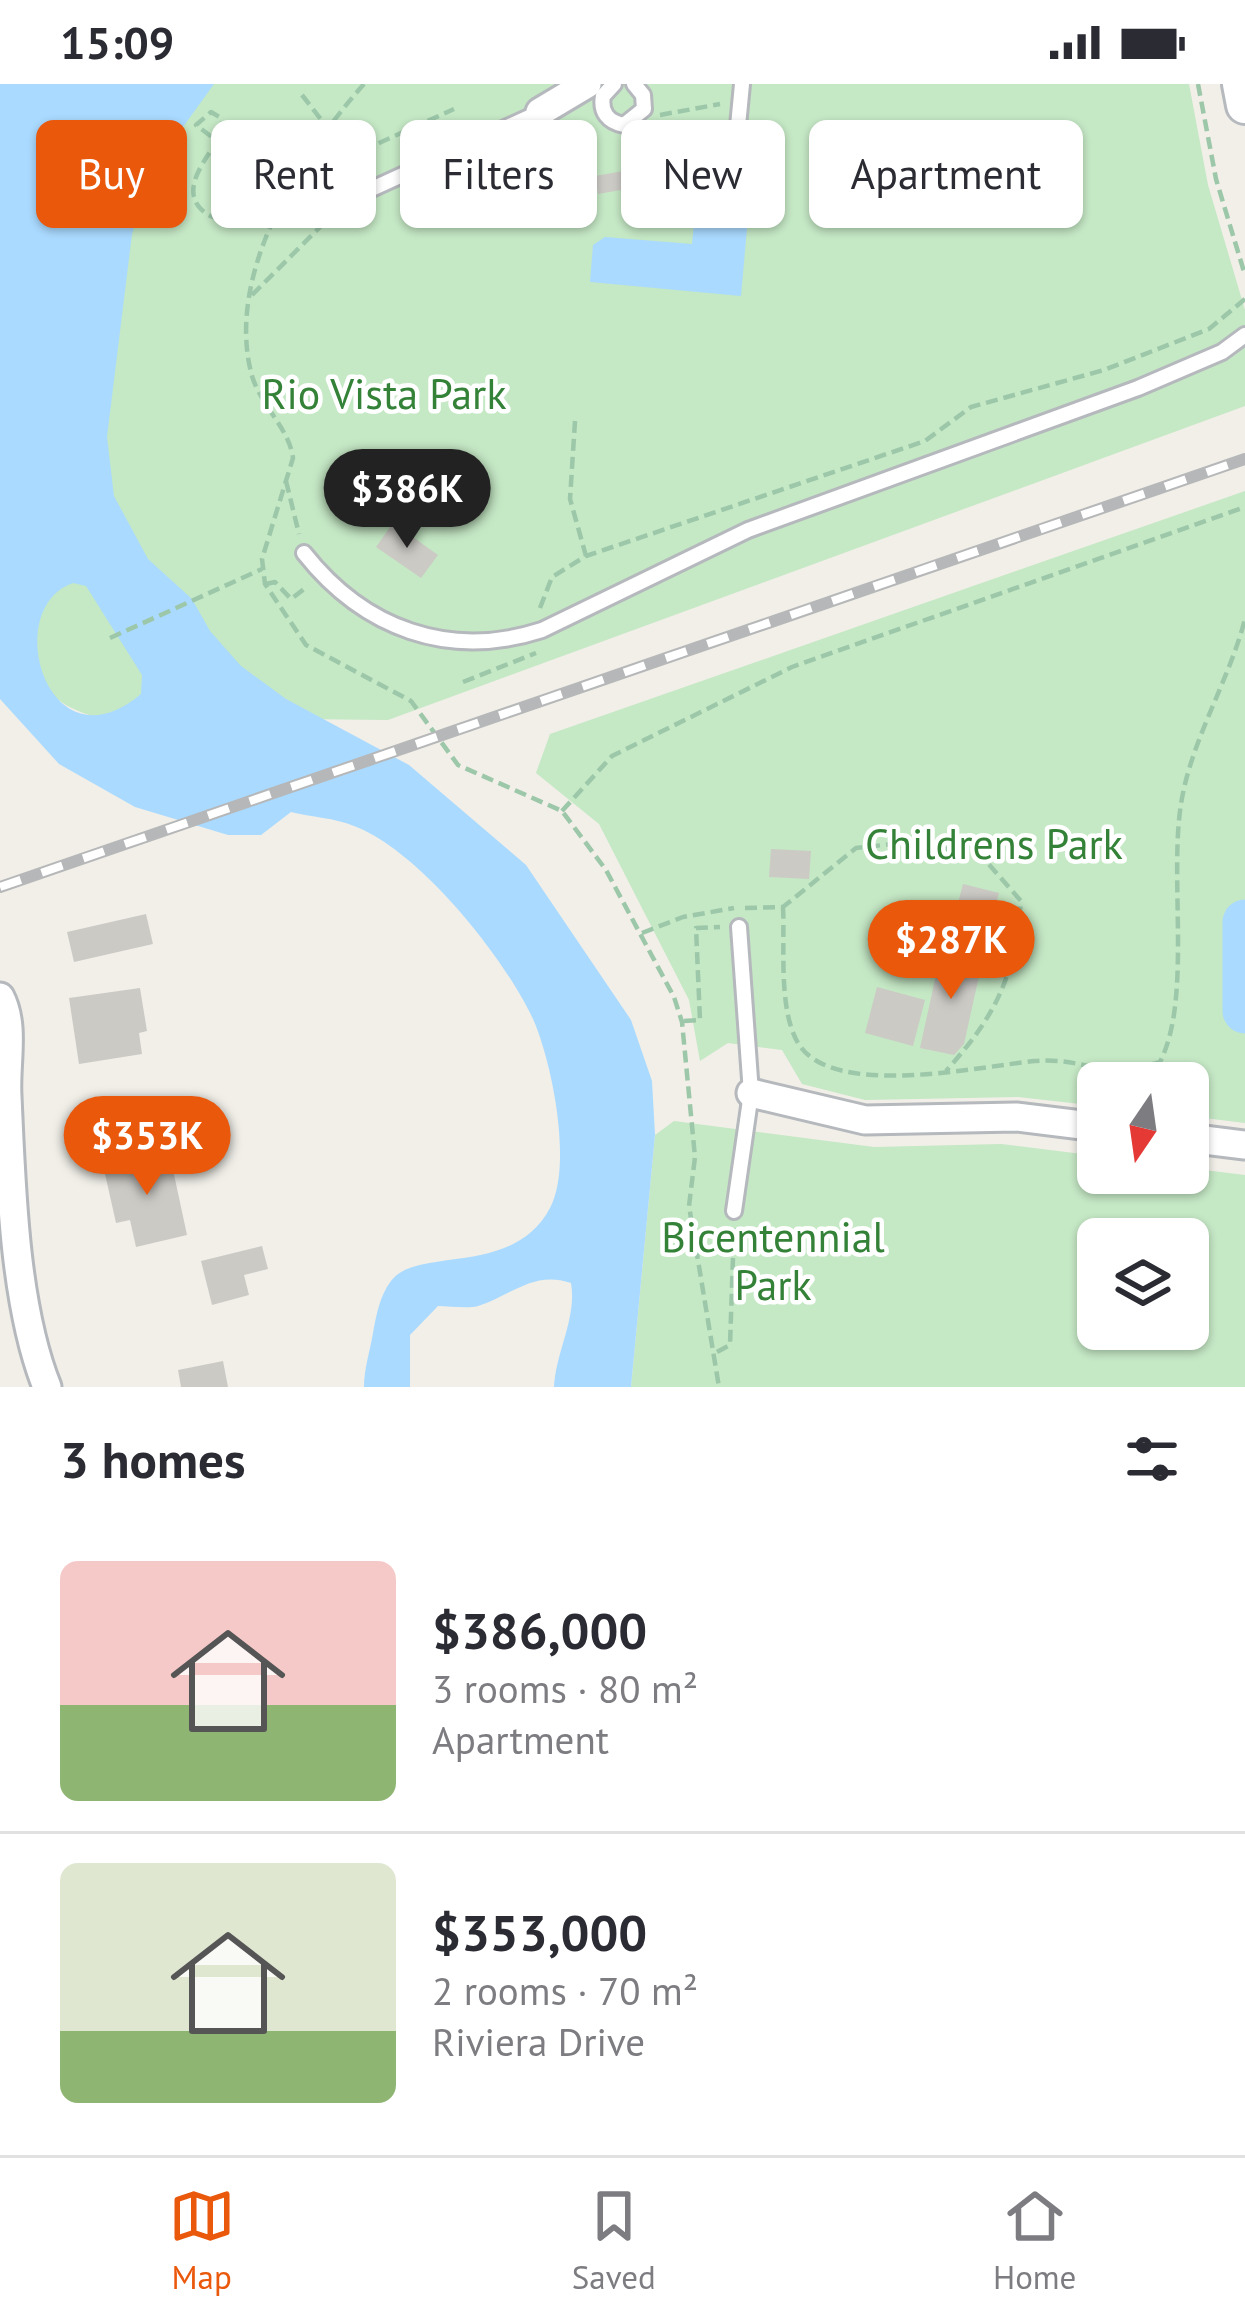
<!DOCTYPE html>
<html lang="en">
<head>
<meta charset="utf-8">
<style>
  :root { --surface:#fff; --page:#f2f2f3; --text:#2b2b33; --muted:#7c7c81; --line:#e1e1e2; --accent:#ea580c }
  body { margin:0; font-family:"PT Sans",sans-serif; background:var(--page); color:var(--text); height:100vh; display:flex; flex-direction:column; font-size:45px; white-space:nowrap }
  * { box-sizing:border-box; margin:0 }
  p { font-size:39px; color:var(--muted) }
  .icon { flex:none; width:66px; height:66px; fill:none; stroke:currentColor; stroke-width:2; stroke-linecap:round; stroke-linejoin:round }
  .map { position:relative; height:1303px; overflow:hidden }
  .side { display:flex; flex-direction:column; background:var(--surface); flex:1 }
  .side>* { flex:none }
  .guide { position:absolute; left:36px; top:36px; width:1173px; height:108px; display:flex; gap:24px }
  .needle { width:78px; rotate:193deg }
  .buttons { position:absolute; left:1077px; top:978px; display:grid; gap:24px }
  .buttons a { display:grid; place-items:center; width:132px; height:132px; border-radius:18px; background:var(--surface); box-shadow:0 3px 9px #0004; font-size:60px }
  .price { position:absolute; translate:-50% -102px; padding:0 27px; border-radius:42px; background:var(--accent); color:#fff; font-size:39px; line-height:78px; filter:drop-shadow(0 3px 6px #0008) }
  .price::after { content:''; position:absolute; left:50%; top:72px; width:36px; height:27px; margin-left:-18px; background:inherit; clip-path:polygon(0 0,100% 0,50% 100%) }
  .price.selected { background:#222; color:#fff }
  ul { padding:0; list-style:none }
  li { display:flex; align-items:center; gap:36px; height:300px; padding:0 60px }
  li+li { border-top:3px solid var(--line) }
  li span { display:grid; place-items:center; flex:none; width:336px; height:240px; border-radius:18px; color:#555 }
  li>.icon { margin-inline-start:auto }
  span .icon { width:144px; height:144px; fill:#fffc; stroke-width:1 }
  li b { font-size:51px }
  h2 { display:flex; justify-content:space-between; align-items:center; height:144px; padding:0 60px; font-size:51px }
  .pill { padding:0 42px; border-radius:18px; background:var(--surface); box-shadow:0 3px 9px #0004; font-size:42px; line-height:108px }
  .pill.selected { background:var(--accent); color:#fff }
  .status { display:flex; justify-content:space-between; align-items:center; height:84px; padding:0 60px; background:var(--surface); direction:ltr }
  .status svg { height:33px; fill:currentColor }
  .menu { display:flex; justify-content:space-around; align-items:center; height:168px; border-top:3px solid var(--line); background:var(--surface); font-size:33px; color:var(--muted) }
  .menu a { display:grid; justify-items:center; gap:6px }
  .menu .selected { color:var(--accent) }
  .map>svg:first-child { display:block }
  .green { fill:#c5e8c5; fill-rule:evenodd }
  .water { fill:#aadaff; fill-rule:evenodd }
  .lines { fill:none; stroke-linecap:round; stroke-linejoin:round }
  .river { stroke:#aadaff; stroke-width:45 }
  .building { fill:#cccac5 }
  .lane-casing { stroke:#b5b8bc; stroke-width:20 }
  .street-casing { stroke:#b5b8bc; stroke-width:33 }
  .secondary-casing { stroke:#b6babf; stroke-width:42 }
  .path { stroke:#9cc7a9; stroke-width:4.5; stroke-dasharray:12 6; stroke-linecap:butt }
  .lane { stroke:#fff; stroke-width:14 }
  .street { stroke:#fff; stroke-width:27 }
  .secondary { stroke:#fff; stroke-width:36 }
  .rail-casing { stroke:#b6b7b8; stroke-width:12 }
  .rail { stroke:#fff; stroke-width:8; stroke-dasharray:22; stroke-linecap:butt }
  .labels { text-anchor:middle; stroke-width:9; stroke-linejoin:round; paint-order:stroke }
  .park-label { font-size:42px; fill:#348238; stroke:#fff }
</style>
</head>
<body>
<div class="status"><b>15:09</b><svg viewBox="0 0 49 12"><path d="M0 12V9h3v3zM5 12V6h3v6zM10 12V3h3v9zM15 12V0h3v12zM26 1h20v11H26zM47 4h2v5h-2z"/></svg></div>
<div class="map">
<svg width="1245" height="1303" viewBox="0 0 1245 1303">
  <rect width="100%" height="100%" fill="#f1efe8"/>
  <path class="green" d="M44 0H1189L1208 101 1245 226V322L388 636 96 633C58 622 42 608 32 569Z
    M1245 407V1039L1188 1032V999H1098V1022L1018 1013 865 1016 802 1000 782 966 728 959 700 977 689 916 599 740 536 689 550 650Z
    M674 1037 874 1063 1001 1060 1098 1072V1089H1188V1084L1245 1091V1303H631L655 1051ZM1098 1155H1188V1245H1098Z"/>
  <path class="water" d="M0 0H214L152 86 132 150 107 353 114 412 148 475 192 515 210 547 241 582 286 615 409 681 526 781 631 936 652 997 655 1051 631 1303H554C556 1267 577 1234 571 1199 533 1186 511 1212 478 1222 467 1225 450 1222 438 1222L410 1251V1303H364C364 1285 370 1267 373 1249 376 1232 380 1211 391 1197 416 1162 513 1194 550 1124 573 1081 552 978 533 935 504 873 420 767 354 742 335 734 311 733 291 728L261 751H228L135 723 59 680 0 615ZM73 499 86 502 142 591 141 610C47 689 0 524 73 499Z
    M696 116 749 122 741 212 590 198 593 161 605 153 692 160Z"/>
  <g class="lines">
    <path class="river" d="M1245 838V927"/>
  </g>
  <path class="building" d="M562 68 569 94 549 100 553 116 542 120 530 76Z
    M629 86 632 104 598 110 595 92Z
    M393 439 438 471 421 494 376 463Z
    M771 765 811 767 809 795 769 793Z
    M963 800 999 809 983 866 948 857Z
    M146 830 153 860 74 878 67 848Z
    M942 864 983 874 964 960 954 971 920 964Z
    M877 903 925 916 913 962 865 949Z
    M140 904 147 947 139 949 142 970 79 980 69 914Z
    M147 1051 151 1068 115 1076 112 1059Z
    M169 1067 187 1151 136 1163 130 1136 116 1139 103 1081Z
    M262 1162 268 1185 244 1191 249 1211 212 1221 201 1177Z
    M223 1277 228 1303H181L178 1286Z"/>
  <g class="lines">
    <defs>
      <path id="lane" d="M614 0 603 12C600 28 608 38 624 41L644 25 643 11 634 0
        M738 42 742 0
        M352 114 540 28
        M304 469C364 545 449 576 542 546L748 446 1138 304 1222 268 1245 251
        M734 1127 751 1009 739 843"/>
      <path id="street" d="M540 28 587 0
        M0 913C15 942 5 979 7 1012 11 1100 14 1221 47 1303
        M751 1009 865 1036 1016 1033 1098 1043
        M1188 1054 1245 1061"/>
      <path id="secondary" d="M1241 0 1245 21"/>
    </defs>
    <use href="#lane" class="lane-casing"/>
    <use href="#street" class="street-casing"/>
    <use href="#secondary" class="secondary-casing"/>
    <path class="path" d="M364 0C301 71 224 191 252 292 261 322 289 344 293 374L262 475 265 500 306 561 411 617 458 681 562 727 606 786 674 913 682 938 695 1073 689 1122 719 1303
      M1198 0 1216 95 1245 191
      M302 11 326 42
      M660 31 720 20
      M308 73 377 60 454 25
      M285 104C254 85 225 63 196 41L211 28 221 34 224 46C213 67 179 101 200 124 235 161 255 84 297 88
      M252 211 337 126
      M575 337 570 415 586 472
      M286 397 299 450
      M266 500 275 498 291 515 308 502
      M540 524 552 493 586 472 925 357 971 323 1104 286 1209 245 1245 215
      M110 554 262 485
      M463 598 536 569
      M562 727 612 672 792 583 1245 423
      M783 823C785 862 778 925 798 959 832 1016 980 982 1035 977 1087 973 1099 997 1160 978 1192 915 1169 796 1181 720 1191 656 1229 597 1245 535
      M745 824 783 823 856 764 920 757 985 776 1021 817C1014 894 997 930 946 987
      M642 849 683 833 734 824
      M684 937 700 936 696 844 720 843
      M717 1268 730 1261 734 1144"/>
    <use href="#lane" class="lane"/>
    <use href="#street" class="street"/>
    <use href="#secondary" class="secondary"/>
    <defs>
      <path id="rail" d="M0 803 1245 375"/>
    </defs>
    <use href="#rail" class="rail-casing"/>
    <use href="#rail" class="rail"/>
  </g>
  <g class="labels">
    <g class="park-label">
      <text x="384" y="325">Rio Vista Park</text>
      <text x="994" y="775">Childrens Park</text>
      <text x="773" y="1168">Bicentennial<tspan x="773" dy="48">Park</tspan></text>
    </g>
  </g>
</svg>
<div class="buttons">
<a><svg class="needle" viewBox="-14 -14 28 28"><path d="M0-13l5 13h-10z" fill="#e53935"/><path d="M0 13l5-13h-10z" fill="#7c7c81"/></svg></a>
<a><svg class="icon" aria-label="layers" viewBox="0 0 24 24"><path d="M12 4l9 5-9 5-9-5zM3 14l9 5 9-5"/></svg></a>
</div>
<b class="price selected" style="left:407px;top:467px">$386K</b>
<b class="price" style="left:951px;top:918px">$287K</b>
<b class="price" style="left:147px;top:1114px">$353K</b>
<div class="guide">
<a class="pill selected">Buy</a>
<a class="pill">Rent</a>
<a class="pill">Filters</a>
<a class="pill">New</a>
<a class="pill">Apartment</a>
</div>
</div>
<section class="side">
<h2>3 homes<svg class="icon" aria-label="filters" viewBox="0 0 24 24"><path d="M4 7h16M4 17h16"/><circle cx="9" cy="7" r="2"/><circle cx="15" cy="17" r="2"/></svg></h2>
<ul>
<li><span style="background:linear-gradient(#f6c9c9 60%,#8fb573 0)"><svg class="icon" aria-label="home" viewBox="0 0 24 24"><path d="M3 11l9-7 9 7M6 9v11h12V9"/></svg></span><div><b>$386,000</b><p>3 rooms · 80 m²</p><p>Apartment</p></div></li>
<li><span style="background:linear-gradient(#dfe7d0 70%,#8fb573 0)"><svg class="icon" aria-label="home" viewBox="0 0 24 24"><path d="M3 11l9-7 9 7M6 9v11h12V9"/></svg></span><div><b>$353,000</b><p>2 rooms · 70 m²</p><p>Riviera Drive</p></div></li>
</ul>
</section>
<nav class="menu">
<a class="selected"><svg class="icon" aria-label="map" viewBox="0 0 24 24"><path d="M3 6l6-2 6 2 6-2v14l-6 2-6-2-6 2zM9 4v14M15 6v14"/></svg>Map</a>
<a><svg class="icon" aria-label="saved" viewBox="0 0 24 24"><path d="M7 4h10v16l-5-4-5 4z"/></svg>Saved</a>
<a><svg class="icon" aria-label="home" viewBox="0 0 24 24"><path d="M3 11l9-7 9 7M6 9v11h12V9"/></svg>Home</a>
</nav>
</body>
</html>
